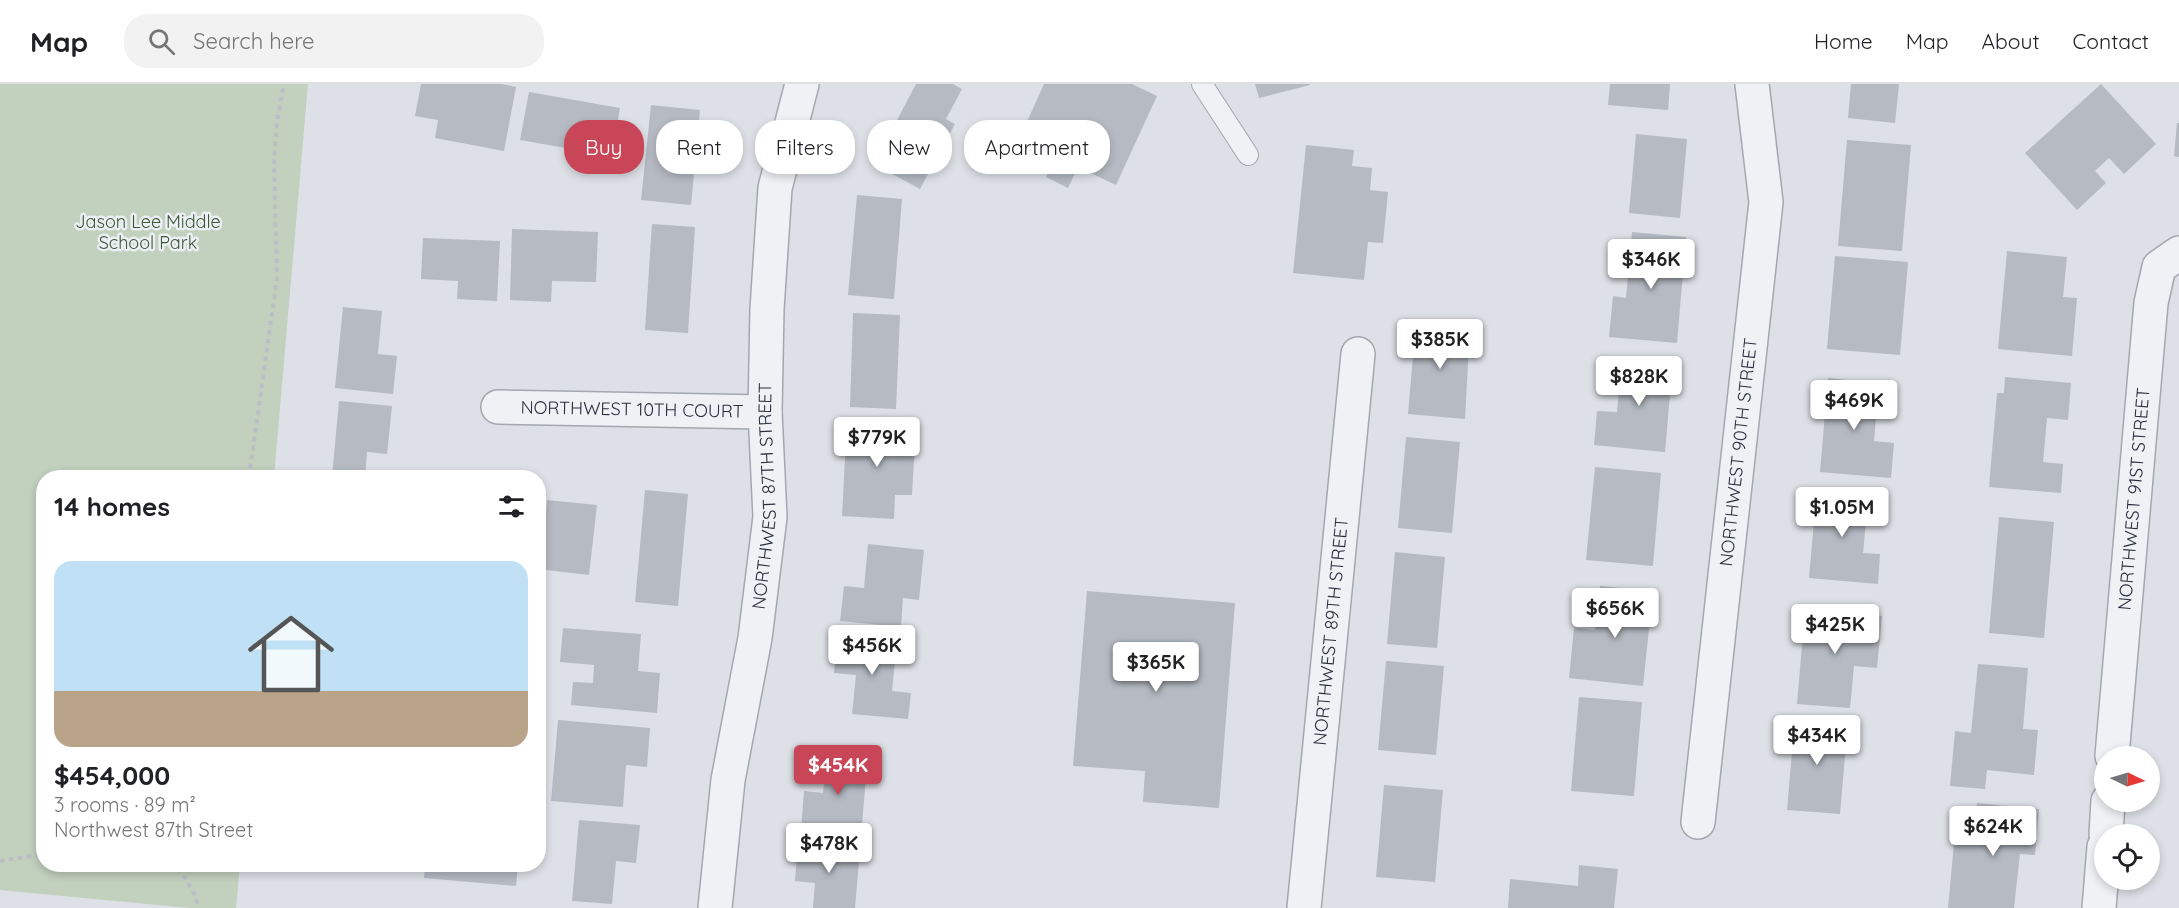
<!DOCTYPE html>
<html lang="en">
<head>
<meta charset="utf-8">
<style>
  :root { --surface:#fff; --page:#f2f2f2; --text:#202124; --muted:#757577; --line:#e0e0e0; --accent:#c84657 }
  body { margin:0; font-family:Quicksand,sans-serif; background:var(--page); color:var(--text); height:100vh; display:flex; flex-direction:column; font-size:22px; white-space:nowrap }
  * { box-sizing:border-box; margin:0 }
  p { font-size:20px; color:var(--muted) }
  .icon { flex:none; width:33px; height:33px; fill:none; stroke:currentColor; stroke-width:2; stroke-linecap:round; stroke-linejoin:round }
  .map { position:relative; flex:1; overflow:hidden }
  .details { position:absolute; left:36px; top:386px; width:510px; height:402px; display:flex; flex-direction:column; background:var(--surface); border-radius:24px; box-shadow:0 3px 9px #0003 }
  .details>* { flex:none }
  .guide { position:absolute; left:564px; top:36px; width:570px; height:54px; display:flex; gap:12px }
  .needle { width:39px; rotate:95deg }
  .buttons { position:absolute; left:2094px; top:662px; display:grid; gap:12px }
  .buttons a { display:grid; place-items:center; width:66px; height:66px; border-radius:50%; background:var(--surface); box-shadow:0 3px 9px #0003; font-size:30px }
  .price { position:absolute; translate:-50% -51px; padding:0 14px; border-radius:6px; background:#fff; color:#222; font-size:20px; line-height:39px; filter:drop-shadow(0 2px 3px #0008) }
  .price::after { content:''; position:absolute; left:50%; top:36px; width:18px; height:14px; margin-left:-9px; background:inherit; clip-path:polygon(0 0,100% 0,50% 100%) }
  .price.selected { background:var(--accent); color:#fff }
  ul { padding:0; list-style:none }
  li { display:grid; align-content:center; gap:12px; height:318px; padding:0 18px }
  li+li { border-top:2px solid var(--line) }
  li span { display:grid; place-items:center; height:186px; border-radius:18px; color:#555 }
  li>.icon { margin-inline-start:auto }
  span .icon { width:108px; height:108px; fill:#fffc; stroke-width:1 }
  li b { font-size:26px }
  h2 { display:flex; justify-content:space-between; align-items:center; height:72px; padding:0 18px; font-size:26px }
  .chip { padding:0 21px; border-radius:24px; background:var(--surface); box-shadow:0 3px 9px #0003; font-size:21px; line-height:54px }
  .chip.selected { background:var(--accent); color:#fff }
  header { display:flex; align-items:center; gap:36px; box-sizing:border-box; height:84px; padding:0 30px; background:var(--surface); border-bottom:2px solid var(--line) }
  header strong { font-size:28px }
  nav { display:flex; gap:33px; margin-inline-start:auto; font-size:21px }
  .search { width:420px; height:54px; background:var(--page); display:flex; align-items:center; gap:15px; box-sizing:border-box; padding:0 21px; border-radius:24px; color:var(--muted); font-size:22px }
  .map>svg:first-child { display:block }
  .green { fill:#c2d0be }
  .building { fill:#b5bac3 }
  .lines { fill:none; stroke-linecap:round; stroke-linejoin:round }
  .service-casing { stroke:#a3a7b0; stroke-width:22 }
  .minor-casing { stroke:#a3a7b0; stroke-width:36 }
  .path { stroke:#bbbec5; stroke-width:4; stroke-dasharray:4.5 4.5; stroke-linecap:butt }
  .service { stroke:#eff1f5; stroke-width:20 }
  .minor { stroke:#eff1f5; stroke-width:33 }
  .labels { text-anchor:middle; stroke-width:5; stroke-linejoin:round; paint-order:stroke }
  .park-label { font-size:18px; fill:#3b5735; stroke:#eceff4 }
  .street-label { font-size:18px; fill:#272e3c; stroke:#eceff4 }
</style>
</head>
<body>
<header>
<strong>Map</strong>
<div class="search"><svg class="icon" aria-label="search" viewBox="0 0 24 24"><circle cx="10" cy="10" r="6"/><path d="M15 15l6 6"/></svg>Search here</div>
<nav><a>Home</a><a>Map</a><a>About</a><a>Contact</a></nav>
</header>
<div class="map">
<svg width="2179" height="824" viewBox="0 0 2179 824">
  <rect width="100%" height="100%" fill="#dde0e6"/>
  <path class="green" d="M0 0H308L274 393H44V780H240L236 824H189L0 806Z"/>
  <path class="building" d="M421 0H502L516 3 504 67 435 54 438 36 415 32Z
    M916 0H953L962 5 946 35 955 40 920 105 874 80Z
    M1044 0H1132L1157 12 1116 101 1078 83 1068 104 1046 93 1058 68 1021 51Z
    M1255 0H1309L1310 1 1259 14Z
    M1610 0H1670L1668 26 1608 21Z
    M1851 0H1899L1895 39 1848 34Z
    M2101 0 2156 60 2124 90 2109 74 2095 87 2106 99 2077 126 2025 69Z
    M529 8 620 24 612 72 520 56Z
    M651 21 700 26 691 121 641 116Z
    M2177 39H2179V73L2174 72Z
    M1636 50 1687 55 1680 134 1629 129Z
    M1847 56 1911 61 1902 167 1838 162Z
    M1306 61 1354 66 1352 82 1372 84 1370 106 1388 108 1383 159 1368 158 1364 196 1293 189Z
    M857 111 902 115 894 215 848 211Z
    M652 140 695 143 688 249 645 246Z
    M512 145 598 148 596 198 552 197 551 218 510 216Z
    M1632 148 1686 153 1677 259 1609 253 1613 212 1626 214Z
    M423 154 500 157 497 217 457 215 458 197 421 195Z
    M2007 167 2067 173 2063 213 2077 214 2072 272 1998 265Z
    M1835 172 1908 178 1900 271 1827 265Z
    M343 223 382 227 378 270 397 272 393 310 335 304Z
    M853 229 900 231 896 325 850 323Z
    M1416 237 1470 242 1465 335 1408 330Z
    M1622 272 1673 276 1665 368 1594 361 1597 327 1617 328Z
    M2005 293 2071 299 2068 336 2047 334 2043 378 2063 380 2061 409 1989 403 1997 309H2004Z
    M1828 294 1879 299 1874 357 1894 359 1891 394 1820 388Z
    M339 317 392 322 387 370 367 368 365 393H332Z
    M847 337 916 341 912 411H895L894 435 842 432Z
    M1406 353 1460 358 1452 449 1398 444Z
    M1595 383 1661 389 1653 482 1586 476Z
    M1817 403 1869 407 1863 469 1880 470 1878 500 1809 494Z
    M645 406 688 410 678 522 635 518Z
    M547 416 597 421 589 491 538 485V440L545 441Z
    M1999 433 2054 438 2044 554 1989 549Z
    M868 460 924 466 919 516 903 514 901 543 840 537 844 502 864 504Z
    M1395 468 1445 473 1437 564 1387 560Z
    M1600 502 1653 507 1643 602 1569 594 1574 544 1595 546Z
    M1087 507 1235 519 1219 724 1143 718 1145 687 1073 682Z
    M1805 526 1882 532 1877 584 1854 582 1850 624 1797 620Z
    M563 544 641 550 638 587 660 589 657 629 571 621 573 598 593 599 594 581 560 578Z
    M837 551 897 556 892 607 911 609 908 635 852 630 856 591 834 589Z
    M1386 577 1444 582 1436 671 1378 666Z
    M1978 580 2028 584 2023 645 2038 646 2034 691 1987 686 1985 705 1950 702 1955 647 1971 649Z
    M1579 613 1642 618 1634 712 1571 707Z
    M1795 633 1848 638 1840 730 1787 726Z
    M558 636 650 644 647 683 626 681 623 723 551 717Z
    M827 667 868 671 861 751 801 746 804 707 823 709Z
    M1384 701 1443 706 1435 798 1376 793Z
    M1977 719 2039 725 2035 771 2020 770 2014 824H1948L1954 759 1973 761Z
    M579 736 640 741 636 779 616 777 612 820 572 817Z
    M798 759 860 765 855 824H813L815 799 795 797Z
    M425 780H518L516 802 424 794Z
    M1579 781 1618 785 1614 824H1508L1510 795 1578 802Z"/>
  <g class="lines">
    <defs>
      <path id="service" d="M1202 0 1248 71"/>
      <g id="minor">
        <path id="s1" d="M498 323 765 328"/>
        <path id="s2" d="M2112 672 2151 219 2159 183 2179 169"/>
        <path id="s3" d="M1698 738 1766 118 1752 0"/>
        <path d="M2106 750 2108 717"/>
        <path id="s4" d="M715 824 728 696 755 554 770 433 765 328 767 225 775 104 802 0"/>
        <path id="s5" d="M1304 824 1358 270"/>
        <path d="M2099 824 2104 763"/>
      </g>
    </defs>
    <use href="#service" class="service-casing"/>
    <use href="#minor" class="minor-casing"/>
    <path class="path" d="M249 393 277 194 274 80 277 38 284 0
      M0 777 44 770
      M108 780 124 783H179L196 813 198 824"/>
    <use href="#service" class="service"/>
    <use href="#minor" class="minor"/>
  </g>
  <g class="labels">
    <g class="park-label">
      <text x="148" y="144">Jason Lee Middle<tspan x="148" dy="21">School Park</tspan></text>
    </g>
    <g class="street-label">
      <text dy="6" stroke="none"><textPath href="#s1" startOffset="134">NORTHWEST 10TH COURT</textPath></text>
      <text dy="6" stroke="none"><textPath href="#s3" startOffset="372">NORTHWEST 90TH STREET</textPath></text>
      <text dy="6" stroke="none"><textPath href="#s4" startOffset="416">NORTHWEST 87TH STREET</textPath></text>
      <text dy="6" stroke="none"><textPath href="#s2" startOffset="258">NORTHWEST 91ST STREET</textPath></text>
      <text dy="6" stroke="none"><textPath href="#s5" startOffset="278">NORTHWEST 89TH STREET</textPath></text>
    </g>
  </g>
</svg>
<div class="buttons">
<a><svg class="needle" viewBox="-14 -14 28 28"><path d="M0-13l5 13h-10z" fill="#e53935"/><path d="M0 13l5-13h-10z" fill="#757577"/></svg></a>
<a><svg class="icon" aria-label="locate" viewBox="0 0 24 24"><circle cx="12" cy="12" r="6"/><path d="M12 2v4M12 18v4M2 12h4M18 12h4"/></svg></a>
</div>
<b class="price" style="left:1651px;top:206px">$346K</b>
<b class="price" style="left:1440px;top:286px">$385K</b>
<b class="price" style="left:1639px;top:323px">$828K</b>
<b class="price" style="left:1854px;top:347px">$469K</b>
<b class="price" style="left:877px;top:384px">$779K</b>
<b class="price" style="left:1842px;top:454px">$1.05M</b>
<b class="price" style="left:1615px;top:555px">$656K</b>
<b class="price" style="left:1835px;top:571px">$425K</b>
<b class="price" style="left:872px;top:592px">$456K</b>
<b class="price" style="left:1156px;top:609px">$365K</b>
<b class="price" style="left:1817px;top:682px">$434K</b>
<b class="price selected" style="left:838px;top:712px">$454K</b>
<b class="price" style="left:1993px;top:773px">$624K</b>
<b class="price" style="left:829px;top:790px">$478K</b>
<div class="guide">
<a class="chip selected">Buy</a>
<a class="chip">Rent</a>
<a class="chip">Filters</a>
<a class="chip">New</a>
<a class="chip">Apartment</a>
</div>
<section class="details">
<h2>14 homes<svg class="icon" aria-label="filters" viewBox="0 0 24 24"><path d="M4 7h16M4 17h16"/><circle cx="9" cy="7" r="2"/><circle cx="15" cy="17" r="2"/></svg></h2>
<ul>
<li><span style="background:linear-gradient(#bfe0f5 70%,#b9a48a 0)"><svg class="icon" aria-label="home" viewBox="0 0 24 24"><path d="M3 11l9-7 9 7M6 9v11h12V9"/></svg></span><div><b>$454,000</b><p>3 rooms · 89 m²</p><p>Northwest 87th Street</p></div></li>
</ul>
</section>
</div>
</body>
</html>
